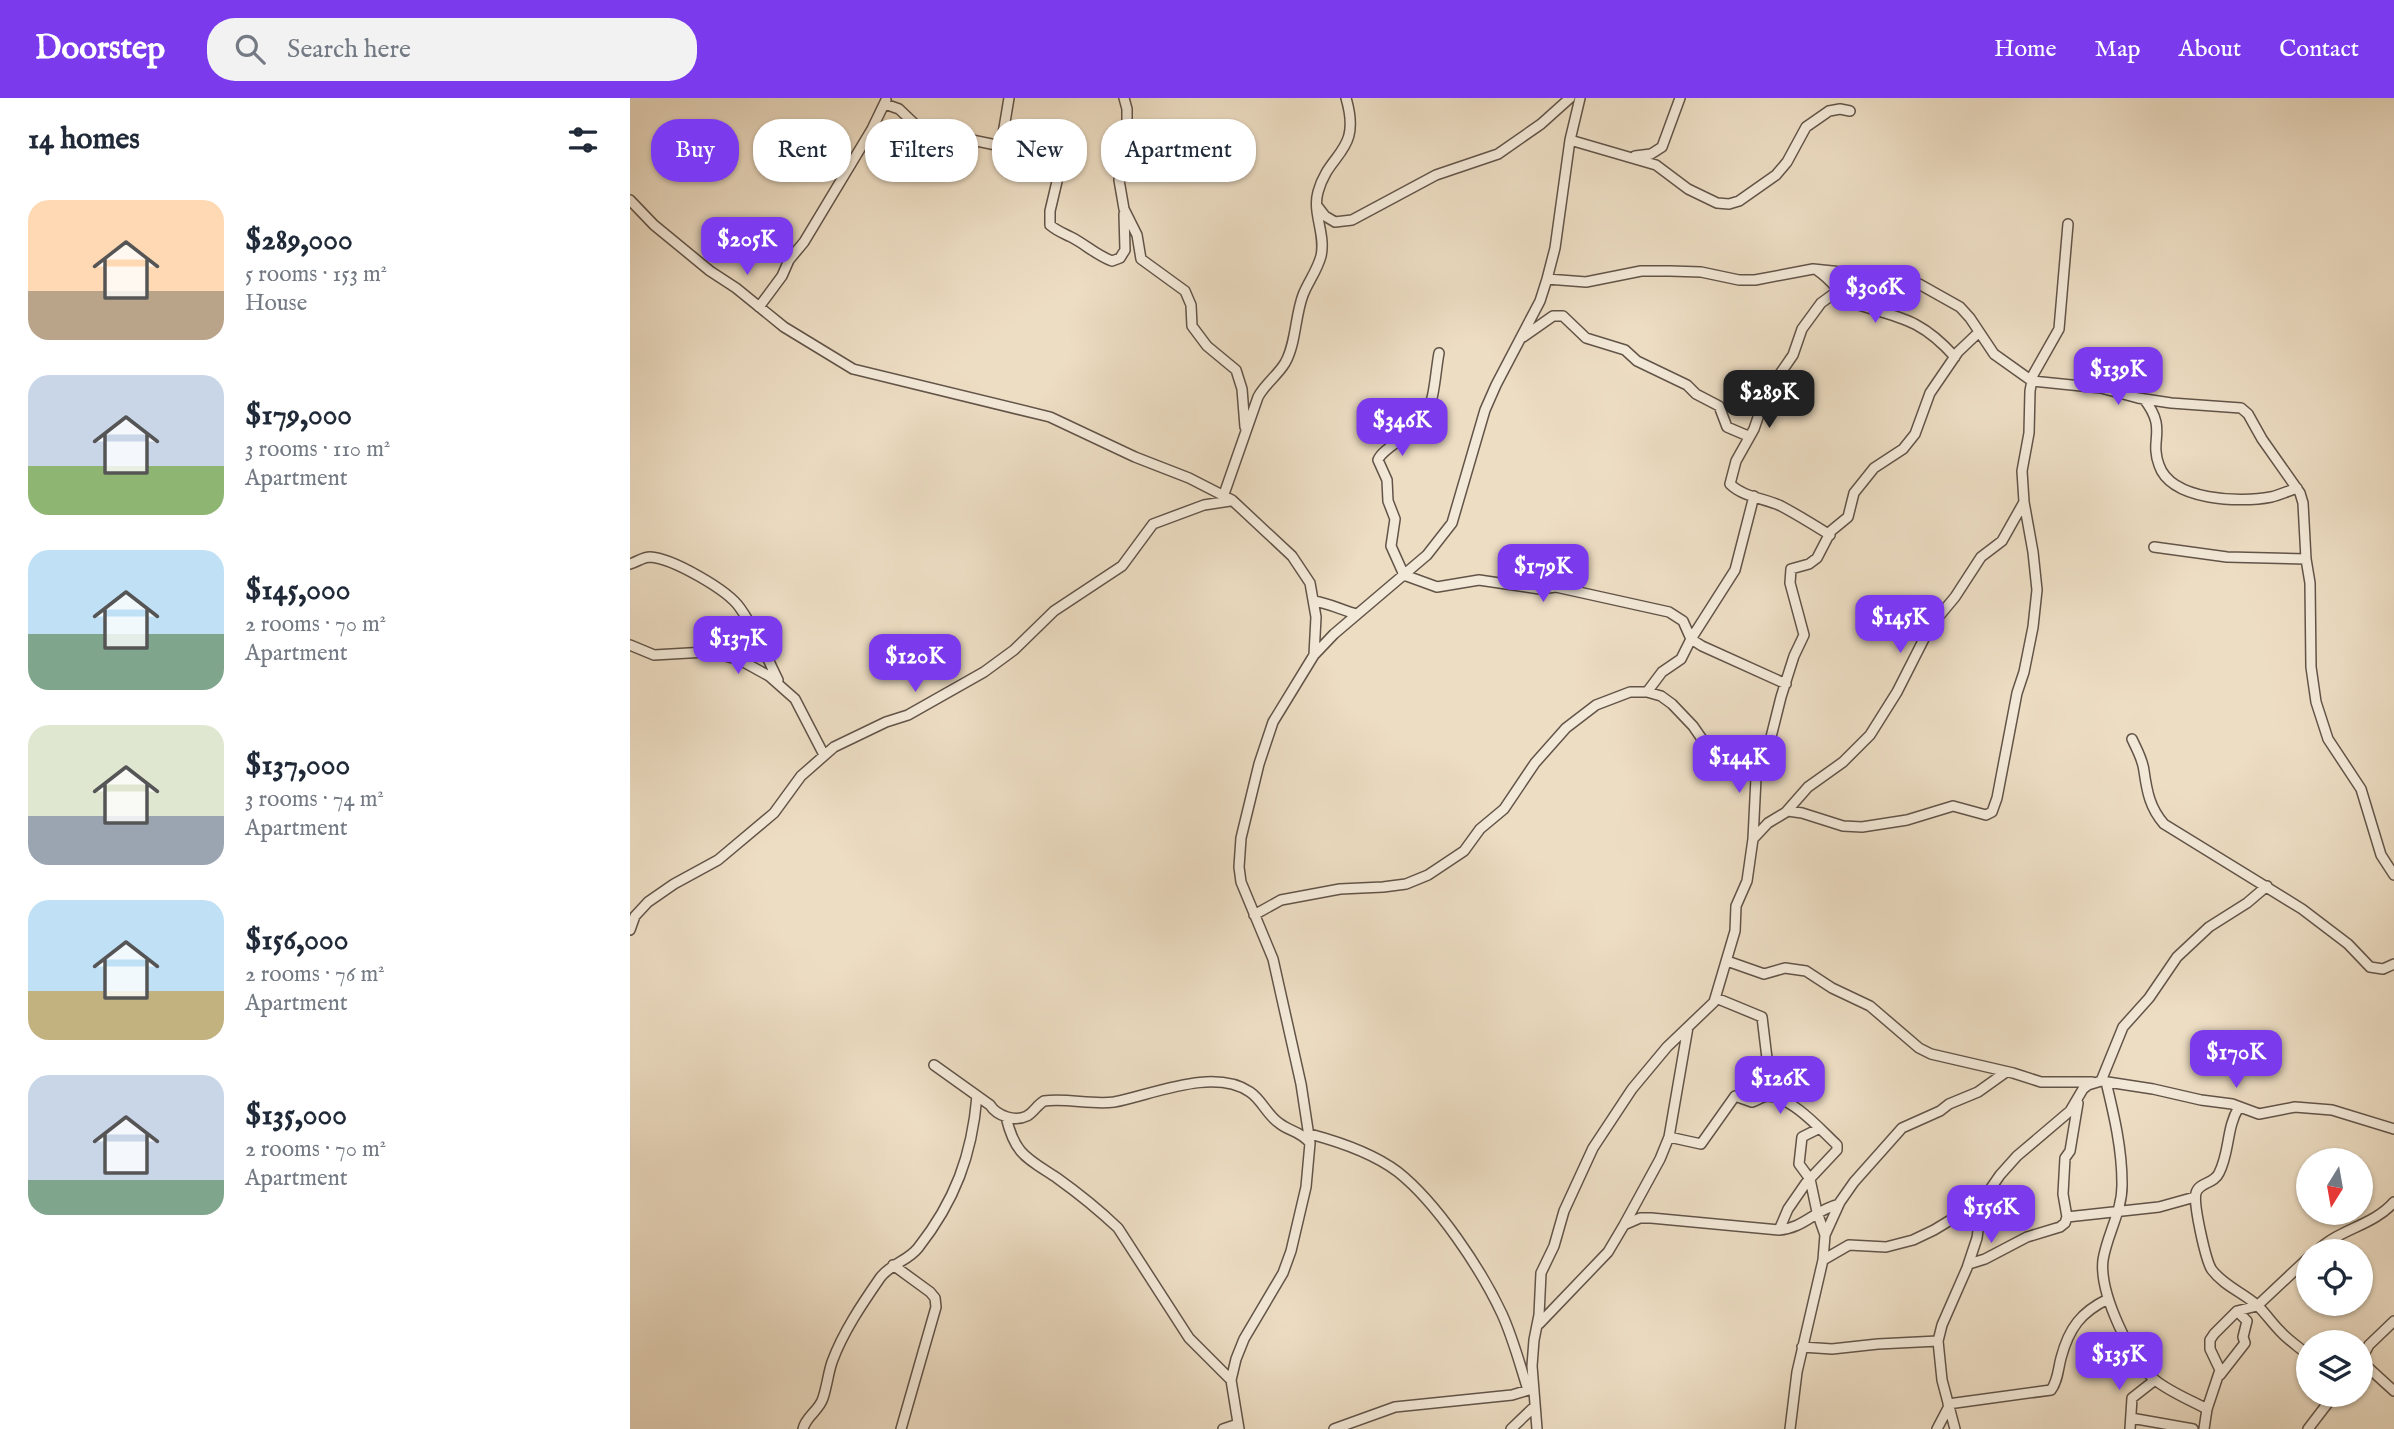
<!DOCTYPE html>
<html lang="en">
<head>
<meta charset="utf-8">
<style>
  :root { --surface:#fff; --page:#f2f2f3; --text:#1f2937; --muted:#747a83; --accent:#7c3aed }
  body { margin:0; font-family:"IM FELL English",serif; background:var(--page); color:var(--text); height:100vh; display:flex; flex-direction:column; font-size:26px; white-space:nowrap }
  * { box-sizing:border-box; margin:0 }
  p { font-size:23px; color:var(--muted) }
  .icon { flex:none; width:38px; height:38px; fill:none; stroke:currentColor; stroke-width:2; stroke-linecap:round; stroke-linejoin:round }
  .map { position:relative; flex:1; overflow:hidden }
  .panel { display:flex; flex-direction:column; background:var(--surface); width:630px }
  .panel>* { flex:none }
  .hud { position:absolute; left:21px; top:21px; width:665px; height:63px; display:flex; gap:14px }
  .needle { width:46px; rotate:191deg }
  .buttons { position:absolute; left:1666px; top:1050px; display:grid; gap:14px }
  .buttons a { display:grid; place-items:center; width:77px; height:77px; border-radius:50%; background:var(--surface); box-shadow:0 2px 5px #0004; font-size:35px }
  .price { position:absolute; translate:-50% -60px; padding:0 16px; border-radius:14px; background:var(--accent); color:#fff; font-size:23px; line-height:46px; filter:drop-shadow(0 2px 4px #0008) }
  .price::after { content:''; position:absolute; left:50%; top:42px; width:21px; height:16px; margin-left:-10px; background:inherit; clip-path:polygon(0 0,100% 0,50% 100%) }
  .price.selected { background:#222; color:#fff }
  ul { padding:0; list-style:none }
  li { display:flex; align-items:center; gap:21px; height:175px; padding:0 28px }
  li span { display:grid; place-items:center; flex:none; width:196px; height:140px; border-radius:21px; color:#555 }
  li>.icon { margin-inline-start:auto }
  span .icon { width:84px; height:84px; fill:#fffc; stroke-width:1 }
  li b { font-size:30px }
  h2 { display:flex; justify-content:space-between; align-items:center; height:84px; padding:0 28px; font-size:30px }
  .chip { padding:0 24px; border-radius:28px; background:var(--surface); box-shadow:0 2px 5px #0004; font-size:24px; line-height:63px }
  .chip.selected { background:var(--accent); color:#fff }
  header { display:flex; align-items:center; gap:42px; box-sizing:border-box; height:98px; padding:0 35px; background:var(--accent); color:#fff }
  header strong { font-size:33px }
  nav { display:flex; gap:38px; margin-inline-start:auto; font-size:24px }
  .search { width:490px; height:63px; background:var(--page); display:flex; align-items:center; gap:18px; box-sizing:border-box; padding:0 24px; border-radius:28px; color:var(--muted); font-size:26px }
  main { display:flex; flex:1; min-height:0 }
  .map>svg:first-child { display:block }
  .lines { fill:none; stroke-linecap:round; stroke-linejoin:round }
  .street-casing { stroke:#625449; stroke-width:12 }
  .street { stroke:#f3e9d8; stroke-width:9 }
</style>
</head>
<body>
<header>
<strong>Doorstep</strong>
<div class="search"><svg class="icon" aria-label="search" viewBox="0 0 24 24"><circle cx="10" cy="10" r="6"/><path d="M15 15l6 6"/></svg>Search here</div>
<nav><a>Home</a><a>Map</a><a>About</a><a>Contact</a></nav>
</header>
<main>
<section class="panel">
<h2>14 homes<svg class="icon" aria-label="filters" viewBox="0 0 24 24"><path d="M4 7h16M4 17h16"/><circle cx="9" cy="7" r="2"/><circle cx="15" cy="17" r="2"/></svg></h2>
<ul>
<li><span style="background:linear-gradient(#ffd9b3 65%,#b9a48a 0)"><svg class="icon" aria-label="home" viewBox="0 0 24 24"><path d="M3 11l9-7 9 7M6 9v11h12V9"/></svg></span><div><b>$289,000</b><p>5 rooms · 153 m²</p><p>House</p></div></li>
<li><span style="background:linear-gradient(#c9d6e8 65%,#8fb573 0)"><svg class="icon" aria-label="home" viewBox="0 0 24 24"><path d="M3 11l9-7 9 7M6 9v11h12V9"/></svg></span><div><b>$179,000</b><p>3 rooms · 110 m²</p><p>Apartment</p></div></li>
<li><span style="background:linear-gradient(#bfe0f5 60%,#7fa58c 0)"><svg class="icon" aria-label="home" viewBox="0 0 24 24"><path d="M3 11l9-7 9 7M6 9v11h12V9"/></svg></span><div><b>$145,000</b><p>2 rooms · 70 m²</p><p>Apartment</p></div></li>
<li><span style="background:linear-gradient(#dfe7d0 65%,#9aa5b1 0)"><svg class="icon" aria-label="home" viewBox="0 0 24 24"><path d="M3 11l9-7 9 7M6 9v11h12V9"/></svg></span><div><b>$137,000</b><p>3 rooms · 74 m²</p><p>Apartment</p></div></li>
<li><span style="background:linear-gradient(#bfe0f5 65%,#c2b280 0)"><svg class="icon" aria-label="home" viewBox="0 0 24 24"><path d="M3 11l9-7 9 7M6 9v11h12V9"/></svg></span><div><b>$156,000</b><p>2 rooms · 76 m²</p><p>Apartment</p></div></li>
<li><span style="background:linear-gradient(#c9d6e8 75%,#7fa58c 0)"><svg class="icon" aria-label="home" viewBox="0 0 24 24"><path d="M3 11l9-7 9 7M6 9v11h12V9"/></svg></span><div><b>$135,000</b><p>2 rooms · 70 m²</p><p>Apartment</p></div></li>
</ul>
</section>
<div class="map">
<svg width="1764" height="1331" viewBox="0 0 1764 1331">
  <rect width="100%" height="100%" fill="#edddc3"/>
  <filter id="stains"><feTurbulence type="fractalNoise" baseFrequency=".00286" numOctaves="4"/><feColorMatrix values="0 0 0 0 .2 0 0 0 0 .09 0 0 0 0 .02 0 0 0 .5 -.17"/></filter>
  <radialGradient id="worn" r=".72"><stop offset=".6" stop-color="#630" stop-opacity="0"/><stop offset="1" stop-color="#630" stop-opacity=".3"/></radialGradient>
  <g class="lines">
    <defs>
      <path id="street" d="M494 0 497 11V30L489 82 494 111 507 137 511 161 555 193 561 207 562 228 577 248 606 272 612 291 615 329
        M255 6 269 11 289 30 301 35 312 45 319 47 337 41 371 48 387 57 410 61 429 75 420 113V127C427 133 433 135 441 139 455 146 466 157 482 163L490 160 495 152 494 116
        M940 42 1026 67 1058 91 1087 105 1099 106 1109 103 1146 77 1157 64 1176 29 1199 13 1210 11 1220 13
        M371 48 379 0
        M1005 58 1021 56 1032 49 1050 0
        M0 102 24 127 80 173 106 190 154 229 223 271 420 319 505 359 559 380 602 402 662 458 680 485 686 519 684 557
        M688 109 695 118 705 124 722 122 806 77 868 56 911 26 940 0
        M1188 173C1202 182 1211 198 1225 206 1271 220 1291 221 1325 259
        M917 181 956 184 1011 173H1040L1071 174 1109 182H1125L1183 171 1260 179 1289 186 1330 209 1340 220 1364 256 1402 283 1471 290 1508 300 1541 305 1611 310 1618 316 1632 341 1670 395 1673 405 1676 461 1680 485 1681 569 1686 604 1698 641 1731 691 1751 757 1764 777
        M129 209 152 178 159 162 174 144 242 31 256 2
        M893 239 923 218H933L956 240 995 252 1007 263 1057 287 1066 296 1089 308 1097 329 1118 338
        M809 255C805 276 805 303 794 321 784 337 753 349 748 362L757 382 758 403 765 421 761 448 774 477 807 489 849 482 910 491 926 489 1039 514 1053 523 1061 541 1072 548 1156 586
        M1514 301C1538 332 1519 340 1529 367 1541 403 1611 405 1641 399 1650 397 1658 393 1667 390
        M593 399 628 299C635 286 647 278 655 265 666 246 665 218 673 197 678 184 687 173 691 158 696 136 682 115 688 94 699 53 732 55 716 0
        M1200 437C1184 427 1168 417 1151 408 1134 400 1113 399 1100 386L1106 363 1124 331 1136 296 1163 257 1172 231 1191 205 1209 192
        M1524 449 1597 459 1676 461
        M0 466C7 464 13 459 20 459 42 460 98 492 110 510 126 532 136 558 148 582
        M684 503C698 505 712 512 726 516
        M0 547 24 557 76 554 95 558 110 562 139 578 165 601 194 657
        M1017 594 1032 574 1051 561 1061 541 1105 472 1124 398
        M1502 641C1507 652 1513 662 1514 673 1517 694 1520 710 1534 726L1672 811 1718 846 1740 869 1753 871 1764 866
        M1156 714 1178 689 1213 664 1240 637 1267 594 1300 529 1325 499 1351 459 1372 443 1394 404
        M1123 741 1126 680 1135 663 1151 599 1164 558 1174 537 1160 485 1161 471 1179 466 1187 460 1201 433 1218 419 1224 395 1244 370 1273 351 1285 336 1300 295 1328 254 1348 235
        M624 817 651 802 710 791 753 789 776 786 798 777 834 753 850 731 874 711 905 665 936 630 966 607 1000 594H1017L1031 598 1042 606 1063 628 1083 657
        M0 832 5 818 18 804 44 786 88 762 144 715 171 678 204 649 256 624 278 617 354 574 384 552 424 513 492 468 523 426 574 407 600 403
        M1097 863 1134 876 1155 870 1176 873 1202 890 1240 908 1289 950 1301 956 1383 975 1411 984H1462
        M1086 900 1132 919 1140 985 1134 998
        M304 967 360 1007C367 1018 385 1024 397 1018 404 1014 407 1007 414 1003 438 1000 461 1007 484 1004 522 997 583 969 620 994 632 1002 637 1017 649 1025 660 1034 669 1032 680 1045
        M1471 983 1493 929 1519 900 1547 859 1579 829 1617 805 1637 788
        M1476 984C1484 1017 1492 1051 1492 1085 1493 1112 1477 1136 1473 1162 1469 1195 1501 1262 1525 1282 1540 1294 1560 1302 1577 1311
        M1609 1009C1596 1030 1600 1054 1589 1075 1584 1086 1569 1084 1566 1095 1563 1106 1576 1164 1582 1172 1594 1188 1614 1195 1628 1208 1636 1216 1642 1225 1650 1233 1658 1242 1669 1249 1678 1257
        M376 1019C385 1057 397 1060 427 1080 448 1095 469 1112 488 1130L559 1240 601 1282
        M1188 1031 1172 1039 1169 1066 1180 1081 1187 1114 1195 1137
        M680 1036C710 1044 743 1055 768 1074 807 1105 851 1171 872 1216 883 1240 890 1267 898 1292
        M1039 1039 1071 1046 1105 998 1122 1004C1127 1003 1132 998 1138 998 1162 999 1190 1031 1207 1047V1052L1176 1085 1158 1111 1149 1132
        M1437 1119 1529 1109 1565 1099
        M994 1127 1030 1061 1039 1039 1058 929
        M1687 1153C1709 1131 1743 1128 1764 1104
        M1193 1162 1219 1147 1256 1149 1283 1142 1304 1132 1352 1103
        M1339 1166 1355 1161 1397 1139 1430 1129 1435 1125 1437 1119 1433 1096 1435 1060 1440 1053 1448 1005
        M263 1167 300 1194 305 1200 306 1209 271 1331
        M909 1226 978 1154 994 1127 1010 1120H1021L1149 1132C1174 1130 1183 1113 1209 1106
        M1172 1249 1202 1251 1248 1246 1308 1243
        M1731 1262 1739 1247 1764 1223
        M1731 1263 1764 1293
        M1590 1277 1615 1245 1613 1239 1617 1223 1607 1213
        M1318 1306 1421 1292C1428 1283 1428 1271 1431 1260 1439 1230 1451 1214 1478 1201
        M1501 1320 1563 1331
        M173 1331C176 1318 189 1313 193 1300 197 1288 198 1276 202 1264 213 1234 232 1206 250 1180 260 1166 278 1163 288 1150 325 1103 342 1057 347 998
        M593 1331 608 1326
        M609 1331 601 1282 606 1261 614 1241 653 1175 661 1153 676 1089 680 1045 671 986 643 861 611 784 609 769 611 740 629 666 643 624 684 557 704 536 797 457 822 425 855 312 866 287 910 203 917 181 925 150 940 42 950 0
        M704 1331 765 1309 882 1297 902 1291
        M881 1331 904 1309
        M907 1331 902 1268 904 1242 909 1217 911 1175 924 1148 934 1113 963 1050 1002 991 1037 949 1084 904 1105 833 1106 808 1117 783 1123 741 1138 725 1158 713 1172 715 1213 728 1232 729 1277 722 1323 708 1356 717 1362 714 1367 700 1387 595 1394 574 1403 529 1407 492 1403 454 1394 404 1392 373 1399 335 1400 293 1403 277 1429 231 1438 126
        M1160 1331 1167 1274 1193 1162 1195 1137 1210 1104 1224 1084 1272 1030 1310 1013 1319 1006 1348 994 1376 974
        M1307 1331 1318 1310
        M1325 1331 1312 1282 1308 1243 1312 1227 1337 1170 1347 1140 1352 1103 1370 1077 1387 1058 1440 1013 1453 991 1458 987 1471 983 1523 991 1571 1002 1602 1006 1629 1016 1665 1009 1702 1012 1764 1031
        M1500 1331 1502 1300 1525 1282
        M1574 1331 1577 1311 1590 1272 1580 1251V1242L1584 1236 1607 1213 1627 1208 1678 1160
        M1678 1331 1704 1297"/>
    </defs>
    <use href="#street" class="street-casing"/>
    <use href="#street" class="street"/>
  </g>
  <rect width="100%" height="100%" filter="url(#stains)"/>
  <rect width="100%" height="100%" fill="url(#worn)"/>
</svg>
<div class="buttons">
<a><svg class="needle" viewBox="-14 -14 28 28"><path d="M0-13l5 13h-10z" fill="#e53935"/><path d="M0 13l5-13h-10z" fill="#747a83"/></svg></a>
<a><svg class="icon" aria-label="locate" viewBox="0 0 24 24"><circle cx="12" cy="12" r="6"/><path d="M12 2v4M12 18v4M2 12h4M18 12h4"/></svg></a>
<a><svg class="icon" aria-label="layers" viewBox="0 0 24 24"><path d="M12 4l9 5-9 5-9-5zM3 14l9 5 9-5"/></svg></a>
</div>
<b class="price" style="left:117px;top:179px">$205K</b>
<b class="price" style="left:1245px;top:227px">$306K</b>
<b class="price" style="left:1488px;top:309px">$139K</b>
<b class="price selected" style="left:1139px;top:332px">$289K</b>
<b class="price" style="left:772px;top:360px">$346K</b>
<b class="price" style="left:913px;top:506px">$179K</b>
<b class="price" style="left:1270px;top:557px">$145K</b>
<b class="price" style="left:108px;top:578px">$137K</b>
<b class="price" style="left:285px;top:596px">$120K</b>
<b class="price" style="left:1109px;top:697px">$144K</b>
<b class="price" style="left:1606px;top:992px">$170K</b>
<b class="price" style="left:1150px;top:1018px">$126K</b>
<b class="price" style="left:1361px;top:1147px">$156K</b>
<b class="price" style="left:1489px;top:1294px">$135K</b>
<div class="hud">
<a class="chip selected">Buy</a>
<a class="chip">Rent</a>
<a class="chip">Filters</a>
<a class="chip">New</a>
<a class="chip">Apartment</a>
</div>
</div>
</main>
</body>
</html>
